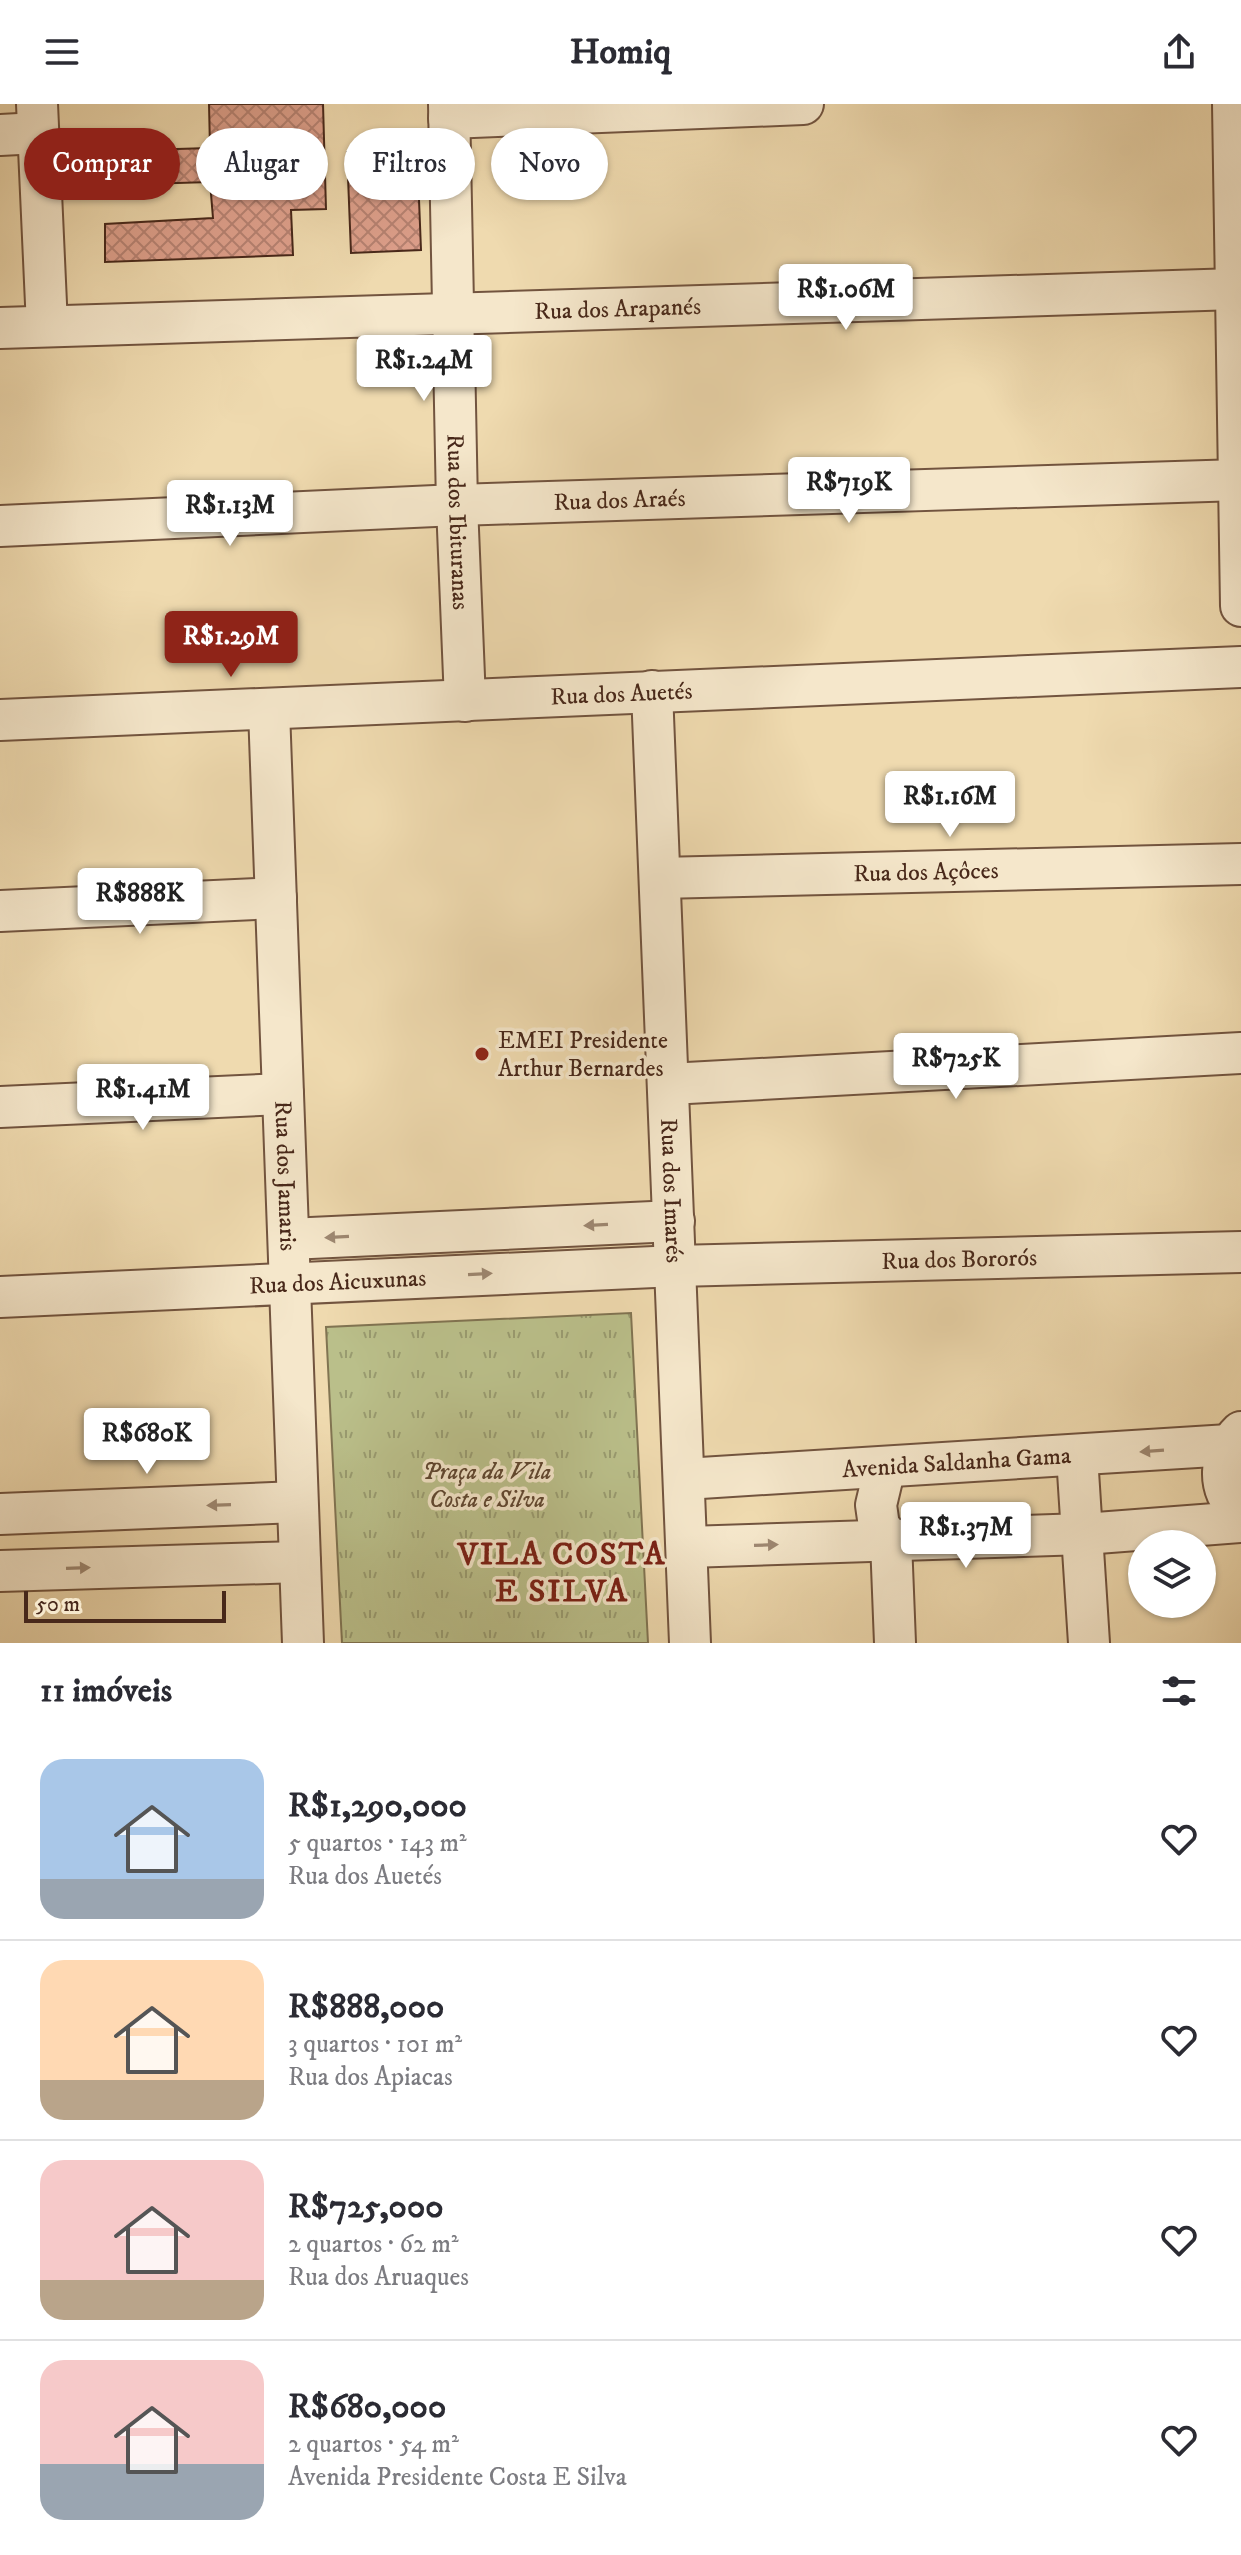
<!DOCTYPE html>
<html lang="pt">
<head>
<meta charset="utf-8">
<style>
  :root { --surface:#fff; --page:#f7f7f7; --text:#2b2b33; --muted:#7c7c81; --line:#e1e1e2; --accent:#8f2418 }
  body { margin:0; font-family:"IM FELL DW Pica",serif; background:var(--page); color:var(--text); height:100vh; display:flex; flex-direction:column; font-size:30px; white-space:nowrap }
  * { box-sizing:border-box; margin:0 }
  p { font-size:26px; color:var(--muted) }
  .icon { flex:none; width:44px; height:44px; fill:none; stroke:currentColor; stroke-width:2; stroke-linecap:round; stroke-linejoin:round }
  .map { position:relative; height:1539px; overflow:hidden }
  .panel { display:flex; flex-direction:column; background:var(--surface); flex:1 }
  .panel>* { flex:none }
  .banner { position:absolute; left:24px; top:24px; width:800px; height:72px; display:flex; gap:16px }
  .tools { position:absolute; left:1128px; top:1426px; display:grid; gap:16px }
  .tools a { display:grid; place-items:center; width:88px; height:88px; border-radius:50%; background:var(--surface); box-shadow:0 2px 6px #0004; font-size:40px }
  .scale { position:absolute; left:24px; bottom:20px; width:202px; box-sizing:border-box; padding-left:8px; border:4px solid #48281a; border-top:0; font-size:22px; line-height:28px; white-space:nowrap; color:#48281a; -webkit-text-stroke:6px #f5e7cb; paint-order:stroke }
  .price { position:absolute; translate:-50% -68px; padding:0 18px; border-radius:8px; background:#fff; color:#222; font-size:26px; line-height:52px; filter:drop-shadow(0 2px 4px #0008) }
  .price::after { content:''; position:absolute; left:50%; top:48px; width:24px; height:18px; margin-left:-12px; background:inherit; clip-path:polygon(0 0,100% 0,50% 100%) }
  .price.on { background:var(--accent); color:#fff }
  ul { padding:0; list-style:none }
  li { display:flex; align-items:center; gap:24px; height:200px; padding:0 40px }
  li+li { border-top:2px solid var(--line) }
  li span { display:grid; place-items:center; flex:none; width:224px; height:160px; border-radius:24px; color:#555 }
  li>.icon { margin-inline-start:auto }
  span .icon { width:96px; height:96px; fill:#fffc; stroke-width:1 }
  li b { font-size:34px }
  h2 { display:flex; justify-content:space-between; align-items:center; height:96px; padding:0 40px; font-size:34px }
  .tag { padding:0 28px; border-radius:36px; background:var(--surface); box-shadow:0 2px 6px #0004; font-size:28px; line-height:72px }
  .tag.on { background:var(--accent); color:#fff }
  header { display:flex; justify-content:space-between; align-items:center; height:104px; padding:0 40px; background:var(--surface); font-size:36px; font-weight:700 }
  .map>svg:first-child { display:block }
  .park { fill:url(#park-tufts); stroke:#817452; stroke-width:2 }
  .building { fill:url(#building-cross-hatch); stroke:#48281a; stroke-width:2 }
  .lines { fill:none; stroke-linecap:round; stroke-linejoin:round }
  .minor-casing { stroke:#72543f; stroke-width:44 }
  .minor { stroke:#f5e7cb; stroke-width:40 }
  .oneway { fill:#9e8872 }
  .poi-dot { fill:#8f2418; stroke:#f5e7cb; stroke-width:3 }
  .labels { text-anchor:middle; stroke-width:7; stroke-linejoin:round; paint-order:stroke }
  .street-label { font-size:24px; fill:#48281a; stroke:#f5e7cb }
  .poi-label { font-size:24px; fill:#48281a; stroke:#f5e7cb; text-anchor:start }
  .park-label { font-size:24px; font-style:italic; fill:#5f4630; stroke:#f5e7cb }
  .district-label { font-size:32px; font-weight:bold; letter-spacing:2px; fill:#7a1f14; stroke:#f5e7cb }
</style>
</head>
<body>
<header><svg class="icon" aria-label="menu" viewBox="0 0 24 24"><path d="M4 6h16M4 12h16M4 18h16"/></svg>Homiq<svg class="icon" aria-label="share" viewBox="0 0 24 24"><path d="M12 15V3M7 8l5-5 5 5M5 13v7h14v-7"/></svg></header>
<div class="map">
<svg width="1241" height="1539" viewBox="0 0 1241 1539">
  <defs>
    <pattern id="park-tufts" width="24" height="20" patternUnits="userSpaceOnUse" patternTransform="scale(2)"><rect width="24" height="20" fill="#babf8a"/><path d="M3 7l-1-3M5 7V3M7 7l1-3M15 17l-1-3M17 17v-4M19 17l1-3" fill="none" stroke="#999b70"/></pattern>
    <pattern id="building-cross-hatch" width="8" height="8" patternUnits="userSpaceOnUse" patternTransform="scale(2)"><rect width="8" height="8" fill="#dea08c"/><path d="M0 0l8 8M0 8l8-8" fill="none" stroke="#b68272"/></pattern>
  </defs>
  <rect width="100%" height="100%" fill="#efdaaf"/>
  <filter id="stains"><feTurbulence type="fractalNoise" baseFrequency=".0025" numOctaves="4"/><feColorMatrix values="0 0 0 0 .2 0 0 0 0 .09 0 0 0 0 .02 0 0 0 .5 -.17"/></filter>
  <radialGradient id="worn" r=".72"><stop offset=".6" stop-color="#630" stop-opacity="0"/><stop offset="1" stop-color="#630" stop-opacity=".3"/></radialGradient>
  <path class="park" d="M631 1209 648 1539H342L326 1223Z"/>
  <path class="building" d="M209 0H323L326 105 291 106 293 151 105 158V120L213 114 210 78 112 81 110 47 210 44Z
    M417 45 421 146 351 149 347 48Z"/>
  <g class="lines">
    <defs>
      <g id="minor">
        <path d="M37 0 47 222"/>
        <path id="s1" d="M449 0 457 401 465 597"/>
        <path d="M1233 0 1241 502"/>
        <path d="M449 14 803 0"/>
        <path d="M0 31 38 29"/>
        <path id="s2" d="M0 224 1236 185"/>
        <path id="s3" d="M0 422 457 401 1239 376"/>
        <path id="s4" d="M652 587 690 1539"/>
        <path id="s5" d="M269 606 303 1539"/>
        <path id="s6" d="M0 616 1241 563"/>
        <path id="s7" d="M660 774 1241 760"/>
        <path d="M0 807 276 794"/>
        <path d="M669 980 1241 949"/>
        <path d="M0 1003 283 990"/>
        <path d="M289 1135 674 1117"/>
        <path id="s8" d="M0 1193 676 1162 1241 1148"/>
        <path d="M1241 1328C1219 1349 1215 1387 1241 1407"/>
        <path d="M1077 1352 1089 1539"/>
        <path d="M885 1363 876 1401 879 1422 891 1437 895 1539"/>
        <path id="s9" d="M685 1375 1229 1341"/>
        <path d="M0 1410 297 1398"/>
        <path d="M688 1443 1084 1430 1241 1418"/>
        <path d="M0 1467 300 1458"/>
      </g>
    </defs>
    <use href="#minor" class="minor-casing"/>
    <use href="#minor" class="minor"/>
  </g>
  <defs><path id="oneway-solid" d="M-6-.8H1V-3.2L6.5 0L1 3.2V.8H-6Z" transform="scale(2)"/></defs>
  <g class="oneway">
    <use href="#oneway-solid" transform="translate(596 1121) rotate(177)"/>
    <use href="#oneway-solid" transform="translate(337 1133) rotate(177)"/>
    <use href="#oneway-solid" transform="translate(480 1170) rotate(-3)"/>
    <use href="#oneway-solid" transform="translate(1152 1347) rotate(176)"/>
    <use href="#oneway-solid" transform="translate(219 1401) rotate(178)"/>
    <use href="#oneway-solid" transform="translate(766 1441) rotate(-2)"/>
    <use href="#oneway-solid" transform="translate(78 1464) rotate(-2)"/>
  </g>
  <circle class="poi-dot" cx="482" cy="950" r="8"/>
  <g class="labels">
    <g class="street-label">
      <text dy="8" stroke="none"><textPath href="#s2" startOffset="618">Rua dos Arapanés</textPath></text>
      <text dy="8" stroke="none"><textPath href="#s3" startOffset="620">Rua dos Araés</textPath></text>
      <text dy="8" stroke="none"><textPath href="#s1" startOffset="418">Rua dos Ibituranas</textPath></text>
      <text dy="8" stroke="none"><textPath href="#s6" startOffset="622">Rua dos Auetés</textPath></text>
      <text dy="8" stroke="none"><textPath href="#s7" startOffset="266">Rua dos Açôces</textPath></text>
      <text dy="8" stroke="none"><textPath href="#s5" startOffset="466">Rua dos Jamaris</textPath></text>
      <text dy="8" stroke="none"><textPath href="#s4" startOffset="500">Rua dos Imarés</textPath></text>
      <text dy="8" stroke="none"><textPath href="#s8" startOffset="960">Rua dos Bororós</textPath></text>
      <text dy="8" stroke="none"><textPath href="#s8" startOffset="338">Rua dos Aicuxunas</textPath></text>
      <text dy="8" stroke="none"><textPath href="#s9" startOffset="272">Avenida Saldanha Gama</textPath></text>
    </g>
    <g class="poi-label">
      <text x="498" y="944">EMEI Presidente<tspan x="498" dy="28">Arthur Bernardes</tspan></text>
    </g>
    <g class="park-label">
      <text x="487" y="1375">Praça da Vila<tspan x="487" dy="28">Costa e Silva</tspan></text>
    </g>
    <g class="district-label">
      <text x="562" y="1460">VILA COSTA<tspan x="562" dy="37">E SILVA</tspan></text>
    </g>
  </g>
  <rect width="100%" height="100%" filter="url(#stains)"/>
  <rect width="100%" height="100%" fill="url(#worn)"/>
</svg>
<div class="tools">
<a><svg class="icon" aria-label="layers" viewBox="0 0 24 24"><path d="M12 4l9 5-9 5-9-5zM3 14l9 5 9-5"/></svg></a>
</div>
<div class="scale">50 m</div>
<b class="price" style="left:846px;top:228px">R$1.06M</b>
<b class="price" style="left:424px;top:299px">R$1.24M</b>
<b class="price" style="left:849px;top:421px">R$719K</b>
<b class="price" style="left:230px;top:444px">R$1.13M</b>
<b class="price on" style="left:231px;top:575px">R$1.29M</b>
<b class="price" style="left:950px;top:735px">R$1.16M</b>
<b class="price" style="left:140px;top:832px">R$888K</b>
<b class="price" style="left:956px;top:997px">R$725K</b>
<b class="price" style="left:143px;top:1028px">R$1.41M</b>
<b class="price" style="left:147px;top:1372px">R$680K</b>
<b class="price" style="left:966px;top:1466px">R$1.37M</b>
<div class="banner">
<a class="tag on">Comprar</a>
<a class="tag">Alugar</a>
<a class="tag">Filtros</a>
<a class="tag">Novo</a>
</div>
</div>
<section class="panel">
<h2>11 imóveis<svg class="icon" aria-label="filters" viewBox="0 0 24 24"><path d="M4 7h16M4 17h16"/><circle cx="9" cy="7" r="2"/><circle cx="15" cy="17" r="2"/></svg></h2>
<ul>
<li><span style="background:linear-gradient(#a9c7e8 75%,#9aa5b1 0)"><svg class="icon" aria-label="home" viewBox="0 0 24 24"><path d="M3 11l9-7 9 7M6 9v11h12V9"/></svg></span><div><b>R$1,290,000</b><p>5 quartos · 143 m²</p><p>Rua dos Auetés</p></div><svg class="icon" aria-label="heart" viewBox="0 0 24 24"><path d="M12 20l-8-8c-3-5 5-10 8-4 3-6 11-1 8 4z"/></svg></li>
<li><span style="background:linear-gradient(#ffd9b3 75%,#b9a48a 0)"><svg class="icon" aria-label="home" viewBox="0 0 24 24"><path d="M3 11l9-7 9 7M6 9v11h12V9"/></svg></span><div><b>R$888,000</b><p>3 quartos · 101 m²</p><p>Rua dos Apiacas</p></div><svg class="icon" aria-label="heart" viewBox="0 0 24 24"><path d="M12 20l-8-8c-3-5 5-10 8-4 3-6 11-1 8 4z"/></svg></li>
<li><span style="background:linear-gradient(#f6c9c9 75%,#b9a48a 0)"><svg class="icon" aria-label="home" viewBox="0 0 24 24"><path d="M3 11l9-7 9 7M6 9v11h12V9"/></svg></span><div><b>R$725,000</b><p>2 quartos · 62 m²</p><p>Rua dos Aruaques</p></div><svg class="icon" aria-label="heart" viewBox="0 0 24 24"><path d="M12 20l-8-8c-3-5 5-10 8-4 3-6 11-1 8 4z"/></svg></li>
<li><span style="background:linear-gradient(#f6c9c9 65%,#9aa5b1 0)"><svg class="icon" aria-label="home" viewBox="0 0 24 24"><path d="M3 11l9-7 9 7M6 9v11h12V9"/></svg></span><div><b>R$680,000</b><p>2 quartos · 54 m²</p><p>Avenida Presidente Costa E Silva</p></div><svg class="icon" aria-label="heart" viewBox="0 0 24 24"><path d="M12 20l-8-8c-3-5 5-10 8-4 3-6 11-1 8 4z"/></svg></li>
</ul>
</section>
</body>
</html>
